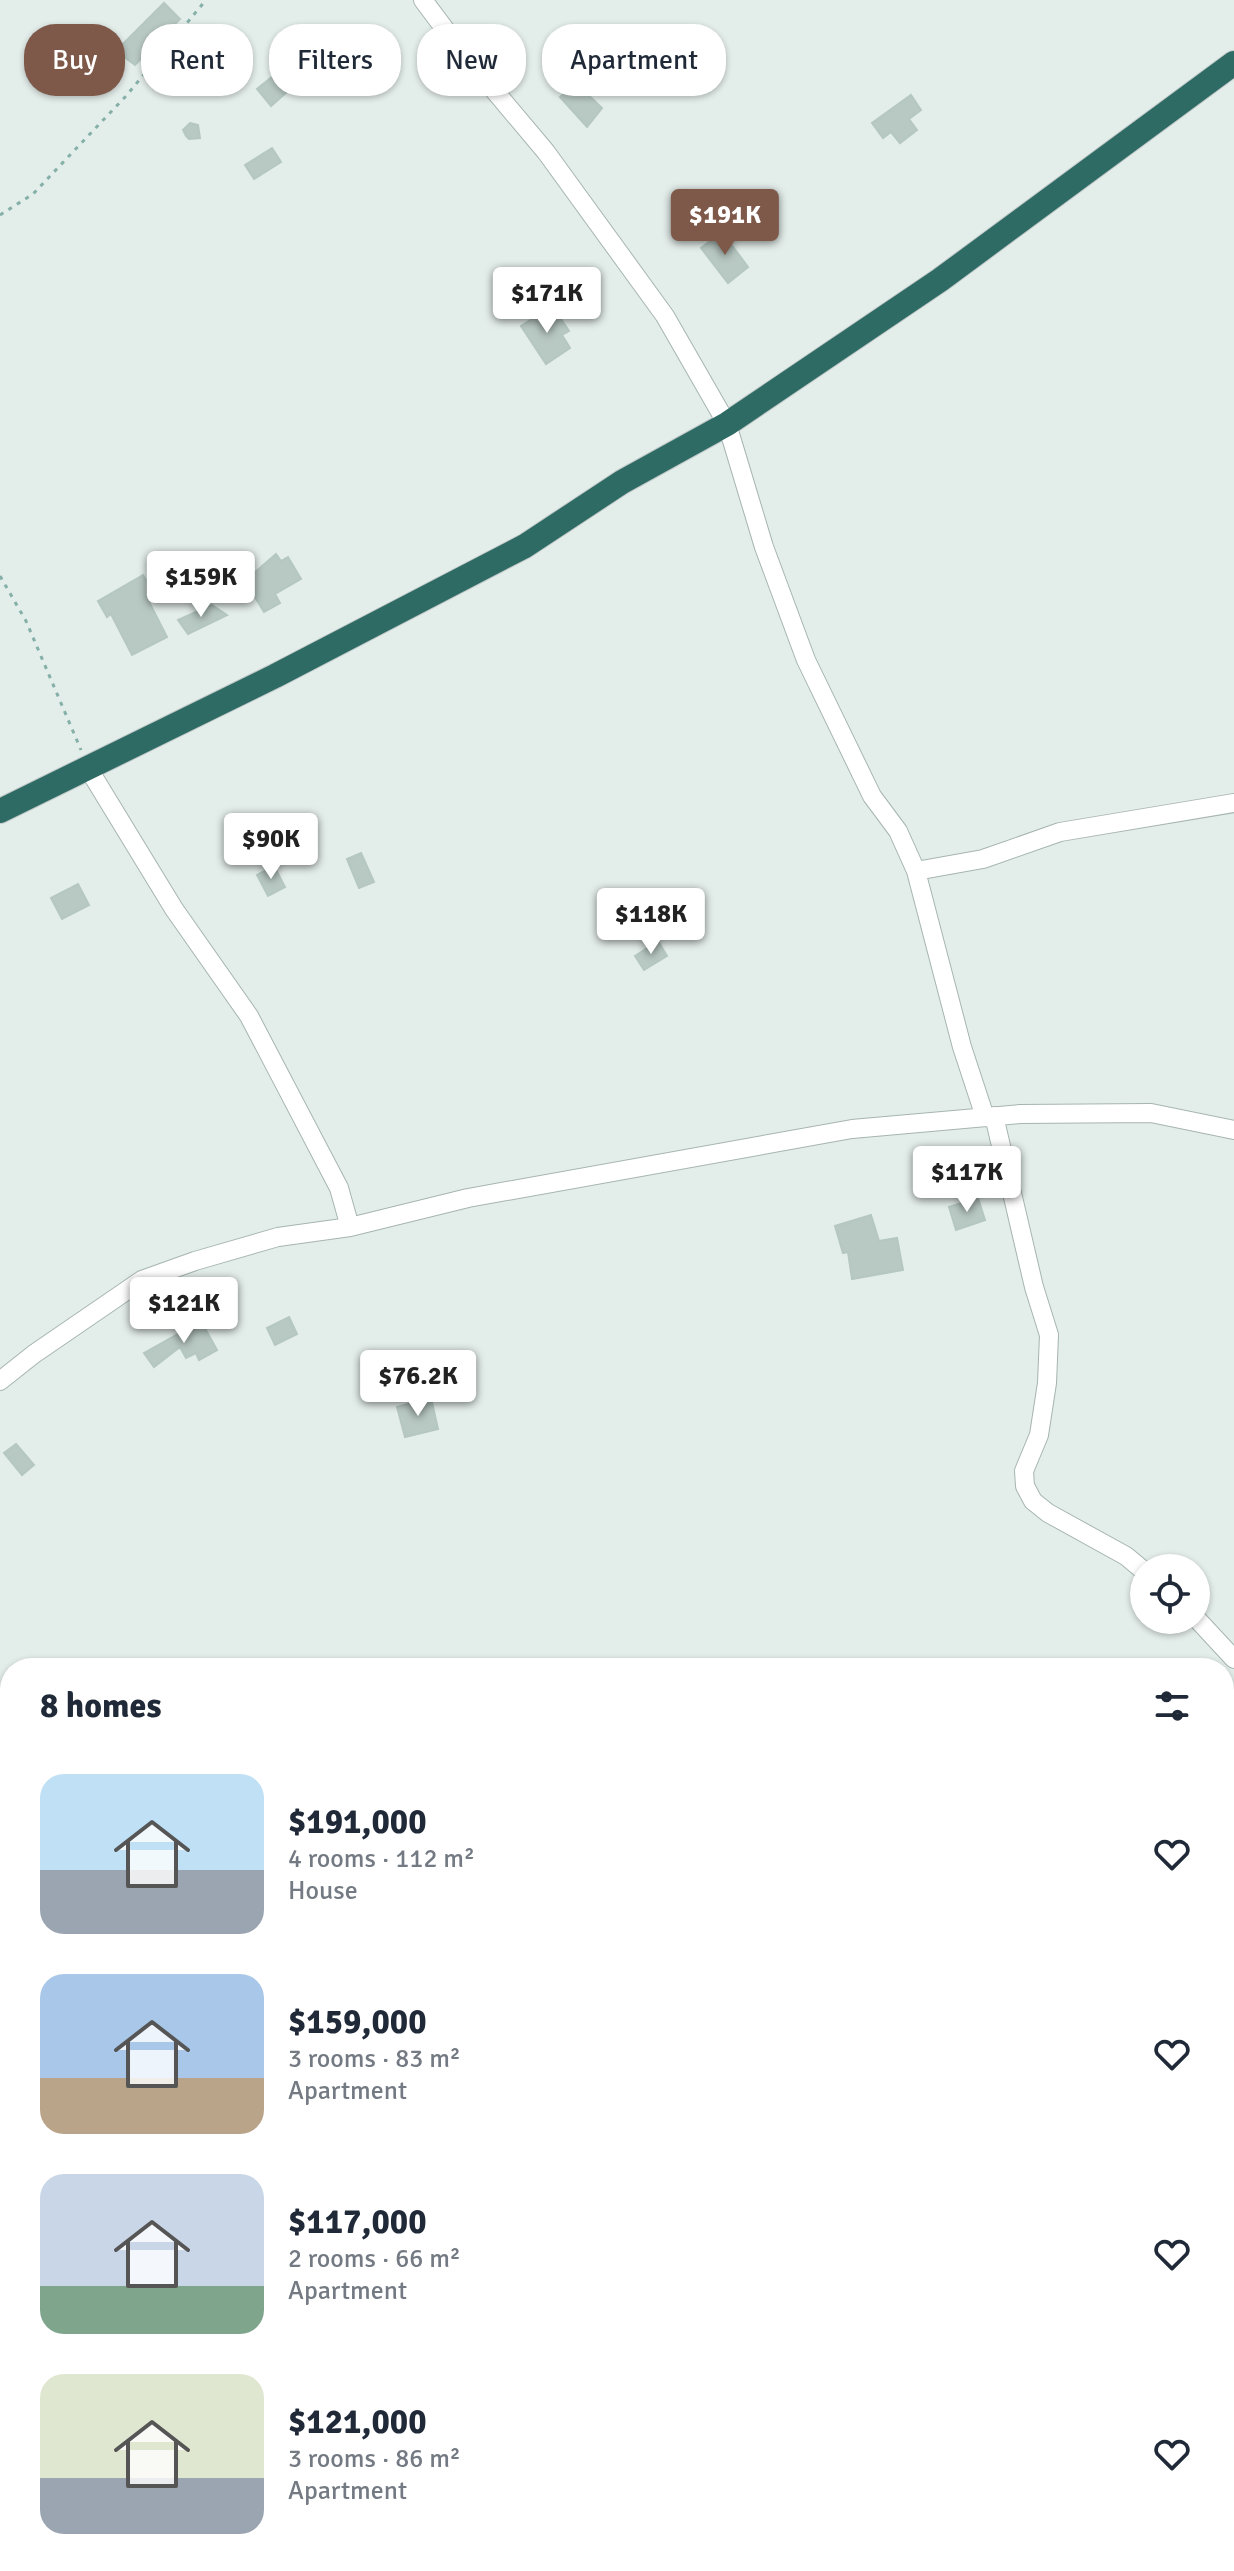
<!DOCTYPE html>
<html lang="en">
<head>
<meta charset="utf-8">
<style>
  :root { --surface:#fff; --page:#f6f6f7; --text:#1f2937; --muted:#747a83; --accent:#7e5848 }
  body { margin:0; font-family:Signika,sans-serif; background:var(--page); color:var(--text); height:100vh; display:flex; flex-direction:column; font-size:30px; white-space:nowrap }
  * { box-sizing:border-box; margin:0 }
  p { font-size:26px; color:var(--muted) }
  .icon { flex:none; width:44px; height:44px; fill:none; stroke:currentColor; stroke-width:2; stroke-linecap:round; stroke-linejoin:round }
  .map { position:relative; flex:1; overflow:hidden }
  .sheet { position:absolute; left:0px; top:1658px; width:1234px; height:914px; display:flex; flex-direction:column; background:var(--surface); border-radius:32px 32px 0 0; box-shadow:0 2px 6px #0004 }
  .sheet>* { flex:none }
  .guide { position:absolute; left:24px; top:24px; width:800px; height:72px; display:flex; gap:16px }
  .fabs { position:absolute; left:1130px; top:1554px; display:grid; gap:16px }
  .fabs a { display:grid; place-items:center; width:80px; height:80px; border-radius:50%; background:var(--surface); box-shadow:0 2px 6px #0004; font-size:40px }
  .price { position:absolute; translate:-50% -68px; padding:0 18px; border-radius:8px; background:#fff; color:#222; font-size:26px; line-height:52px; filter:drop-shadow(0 2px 4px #0008) }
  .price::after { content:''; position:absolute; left:50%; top:48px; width:24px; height:18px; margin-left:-12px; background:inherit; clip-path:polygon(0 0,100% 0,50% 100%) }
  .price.on { background:var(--accent); color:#fff }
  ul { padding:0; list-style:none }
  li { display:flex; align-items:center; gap:24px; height:200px; padding:0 40px }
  li span { display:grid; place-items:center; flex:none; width:224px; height:160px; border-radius:24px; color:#555 }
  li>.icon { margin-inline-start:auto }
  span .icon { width:96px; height:96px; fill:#fffc; stroke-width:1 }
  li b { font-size:34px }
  h2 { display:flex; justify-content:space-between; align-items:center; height:96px; padding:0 40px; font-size:34px }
  .pill { padding:0 28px; border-radius:32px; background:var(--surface); box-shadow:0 2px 6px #0004; font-size:28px; line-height:72px }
  .pill.on { background:var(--accent); color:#fff }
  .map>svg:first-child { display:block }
  .building { fill:#b8c8c3; stroke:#b5c7c1; stroke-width:2 }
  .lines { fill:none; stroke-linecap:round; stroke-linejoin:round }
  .street-casing { stroke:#a6b5b2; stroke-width:20 }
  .highway-casing { stroke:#c1c9c8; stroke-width:26 }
  .path { stroke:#84b0a7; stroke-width:3; stroke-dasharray:4 6; stroke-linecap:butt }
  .street { stroke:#fff; stroke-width:18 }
  .highway { stroke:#2e6b65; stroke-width:24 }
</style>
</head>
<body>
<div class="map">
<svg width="1234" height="2571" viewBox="0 0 1234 2571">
  <rect width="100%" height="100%" fill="#e3edea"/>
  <path class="building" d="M164 3 180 19 135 65 116 51Z
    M353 47 374 78 345 88 329 61Z
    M272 77 286 93 271 106 257 89Z
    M576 83 602 108 587 127 560 97Z
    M911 95 921 110 909 119 917 130 900 143 891 132 883 138 872 123Z
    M190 123 198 125 200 138 189 139 186 136 183 130Z
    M272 148 281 162 254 179 245 165Z
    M722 232 748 267 728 283 701 248Z
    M552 306 569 331 562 335 570 348 546 364 521 326Z
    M276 554 281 561 288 557 301 579 275 594 280 603 264 612 245 581Z
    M143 575 152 590 145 594 167 637 132 655 111 614 107 617 98 601Z
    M212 605 227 615 188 634 178 620Z
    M361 853 374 882 359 888 347 859Z
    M274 866 285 887 268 896 257 875Z
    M78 884 89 905 62 919 51 898Z
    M658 941 667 956 644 970 635 956Z
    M978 1198 985 1220 956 1230 949 1207Z
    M871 1215 879 1241 897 1238 903 1270 852 1279 848 1252 843 1253 835 1226Z
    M289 1317 297 1334 275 1345 267 1328Z
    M201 1321 217 1350 199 1360 196 1353 186 1358 180 1347 154 1367 144 1353Z
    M431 1398 438 1429 405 1437 397 1407Z
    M16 1444 34 1465 22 1475 4 1453Z"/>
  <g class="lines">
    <defs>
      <path id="street" d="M423 0 462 52 546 152 665 316 727 424 764 547 806 660 872 796 898 831 916 871 962 1047 985 1117
        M88 768 174 909 249 1016 339 1188 350 1227
        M916 871 983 859 1060 832 1234 803
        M994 1116 1034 1287 1049 1335 1047 1383 1039 1435 1024 1471 1025 1486 1033 1501 1048 1513 1126 1556 1144 1571
        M0 1381 34 1354 142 1280 195 1261 278 1237 350 1227 468 1198 852 1129 1020 1114 1151 1113 1234 1130
        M1196 1618 1234 1659
        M0 2049 10 2045
        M1224 2223 1234 2230
        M0 2429 10 2434
        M259 2562 275 2571
        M799 2571 805 2562"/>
      <path id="highway" d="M0 811 275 676 525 546 622 482 727 424 940 280 1234 63"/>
    </defs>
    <use href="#street" class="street-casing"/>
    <use href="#highway" class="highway-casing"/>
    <path class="path" d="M0 215 33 194 126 96 206 0
      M0 576 26 621 81 750"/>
    <use href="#street" class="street"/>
    <use href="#highway" class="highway"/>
  </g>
</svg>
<div class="fabs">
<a><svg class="icon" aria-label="locate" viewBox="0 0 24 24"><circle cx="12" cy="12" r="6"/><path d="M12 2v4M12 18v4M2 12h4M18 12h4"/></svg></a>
</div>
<b class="price on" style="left:725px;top:257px">$191K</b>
<b class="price" style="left:547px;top:335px">$171K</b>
<b class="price" style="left:201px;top:619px">$159K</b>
<b class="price" style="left:271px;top:881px">$90K</b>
<b class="price" style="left:651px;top:956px">$118K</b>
<b class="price" style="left:967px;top:1214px">$117K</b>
<b class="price" style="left:184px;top:1345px">$121K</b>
<b class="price" style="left:418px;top:1418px">$76.2K</b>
<div class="guide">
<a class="pill on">Buy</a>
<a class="pill">Rent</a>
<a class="pill">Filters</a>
<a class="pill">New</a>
<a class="pill">Apartment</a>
</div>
<section class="sheet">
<h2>8 homes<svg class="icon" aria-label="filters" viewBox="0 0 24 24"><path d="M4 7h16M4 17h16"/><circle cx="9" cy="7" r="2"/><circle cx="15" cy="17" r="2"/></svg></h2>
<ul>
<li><span style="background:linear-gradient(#bfe0f5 60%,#9aa5b1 0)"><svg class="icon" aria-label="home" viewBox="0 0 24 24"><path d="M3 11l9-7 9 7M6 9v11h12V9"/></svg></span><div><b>$191,000</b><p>4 rooms · 112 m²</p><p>House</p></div><svg class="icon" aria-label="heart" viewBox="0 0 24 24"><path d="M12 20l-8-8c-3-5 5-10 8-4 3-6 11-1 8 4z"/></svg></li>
<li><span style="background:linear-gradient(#a9c7e8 65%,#b9a48a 0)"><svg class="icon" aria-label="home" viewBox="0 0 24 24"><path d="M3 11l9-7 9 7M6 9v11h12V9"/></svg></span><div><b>$159,000</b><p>3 rooms · 83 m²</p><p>Apartment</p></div><svg class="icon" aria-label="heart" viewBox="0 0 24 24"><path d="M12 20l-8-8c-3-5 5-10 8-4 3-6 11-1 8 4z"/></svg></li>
<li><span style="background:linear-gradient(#c9d6e8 70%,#7fa58c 0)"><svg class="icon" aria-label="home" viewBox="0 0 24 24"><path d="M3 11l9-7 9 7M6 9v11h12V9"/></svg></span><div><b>$117,000</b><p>2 rooms · 66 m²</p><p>Apartment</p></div><svg class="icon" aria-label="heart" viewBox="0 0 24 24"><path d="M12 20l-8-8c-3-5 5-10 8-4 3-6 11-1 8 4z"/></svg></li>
<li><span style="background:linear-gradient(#dfe7d0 65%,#9aa5b1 0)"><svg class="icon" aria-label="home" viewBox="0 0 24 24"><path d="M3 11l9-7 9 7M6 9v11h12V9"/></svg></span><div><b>$121,000</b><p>3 rooms · 86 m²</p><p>Apartment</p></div><svg class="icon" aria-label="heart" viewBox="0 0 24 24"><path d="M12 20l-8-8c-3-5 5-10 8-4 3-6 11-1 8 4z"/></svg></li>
</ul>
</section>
</div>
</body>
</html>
